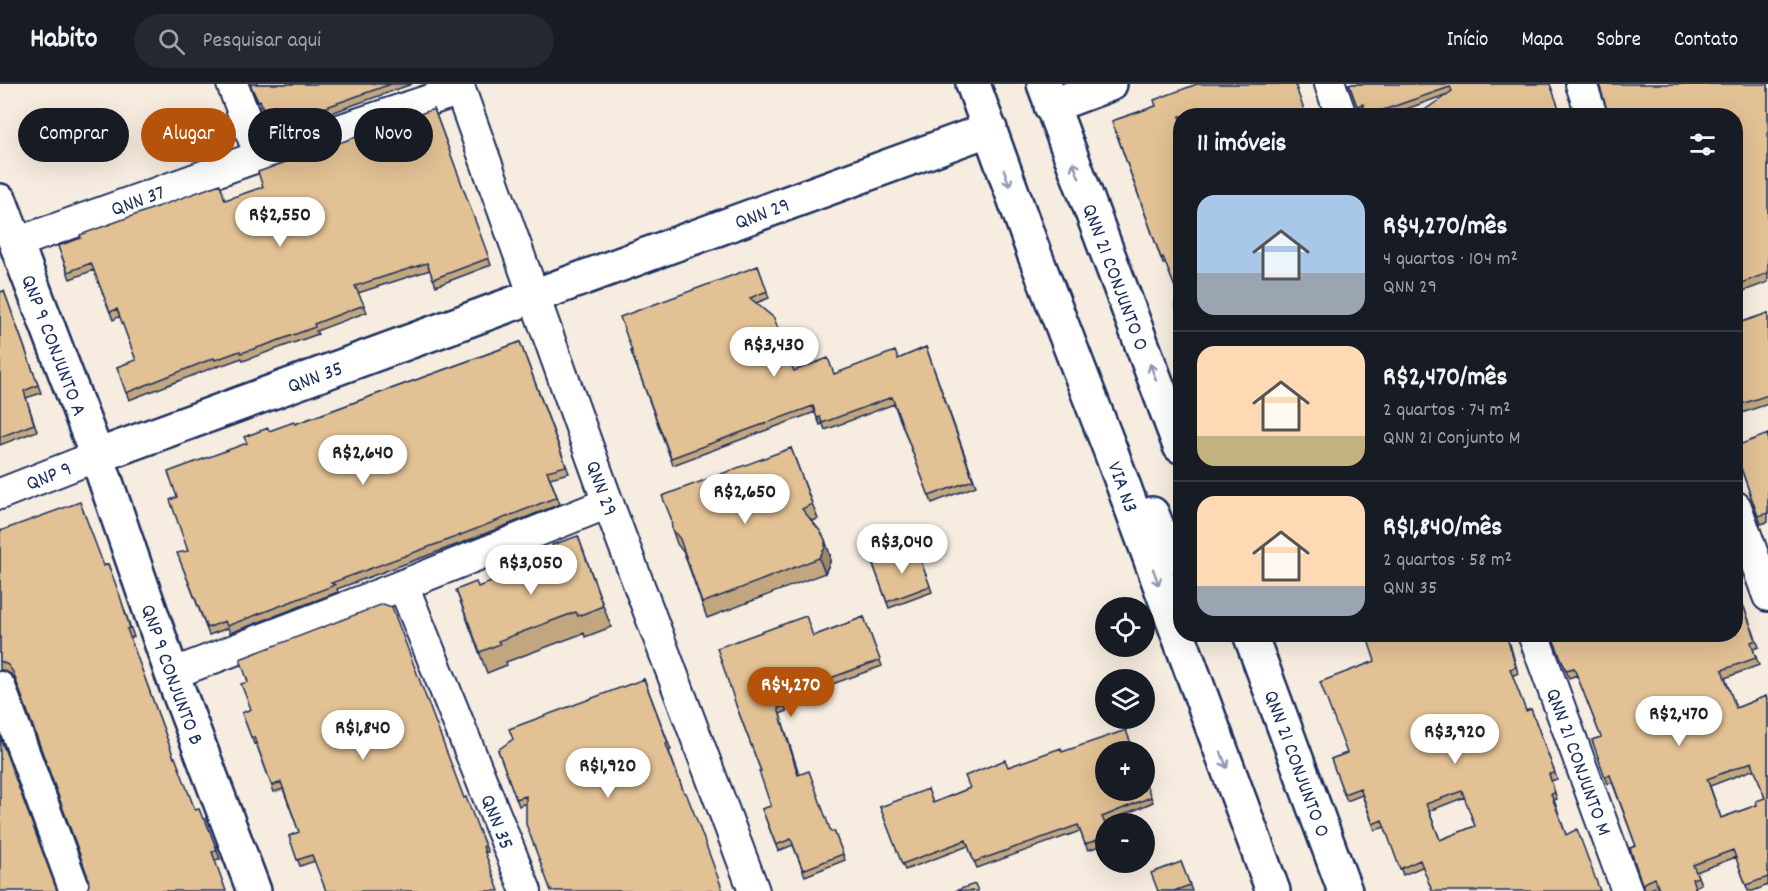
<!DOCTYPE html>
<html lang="pt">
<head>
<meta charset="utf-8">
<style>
  :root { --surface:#171b24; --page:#242831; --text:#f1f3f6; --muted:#9ea1a6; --line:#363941; --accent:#b45309 }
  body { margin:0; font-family:Dekko,sans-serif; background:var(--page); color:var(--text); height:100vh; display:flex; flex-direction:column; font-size:22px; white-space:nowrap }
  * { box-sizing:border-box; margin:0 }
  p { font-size:20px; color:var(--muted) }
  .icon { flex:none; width:33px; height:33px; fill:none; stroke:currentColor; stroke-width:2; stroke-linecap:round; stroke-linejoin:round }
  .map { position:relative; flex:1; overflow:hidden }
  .details { position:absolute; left:1173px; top:24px; width:570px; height:534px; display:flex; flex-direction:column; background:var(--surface); border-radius:24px; box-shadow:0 6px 24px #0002 }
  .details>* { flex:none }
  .top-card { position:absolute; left:18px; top:24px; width:570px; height:54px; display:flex; gap:12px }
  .tools { position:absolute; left:1095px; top:513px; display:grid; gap:12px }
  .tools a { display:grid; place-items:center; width:60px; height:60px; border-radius:50%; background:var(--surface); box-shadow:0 6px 24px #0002; font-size:30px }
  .price { position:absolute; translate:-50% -51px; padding:0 14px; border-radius:21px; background:#fff; color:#222; font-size:20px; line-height:39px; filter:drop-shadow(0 2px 3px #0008) }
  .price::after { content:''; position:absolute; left:50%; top:36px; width:18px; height:14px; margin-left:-9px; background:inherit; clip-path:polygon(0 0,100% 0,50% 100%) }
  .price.on { background:var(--accent); color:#fff }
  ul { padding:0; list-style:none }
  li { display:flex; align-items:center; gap:18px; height:150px; padding:0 24px }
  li+li { border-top:2px solid var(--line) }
  li span { display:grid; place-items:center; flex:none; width:168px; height:120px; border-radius:18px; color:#555 }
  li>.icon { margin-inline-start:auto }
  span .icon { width:72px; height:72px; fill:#fffc; stroke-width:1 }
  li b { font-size:26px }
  h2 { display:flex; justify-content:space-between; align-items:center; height:72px; padding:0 24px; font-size:26px }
  .tag { padding:0 21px; border-radius:27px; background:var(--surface); box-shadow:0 6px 24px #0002; font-size:21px; line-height:54px }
  .tag.on { background:var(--accent); color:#fff }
  header { display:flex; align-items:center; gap:36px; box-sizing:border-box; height:84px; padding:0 30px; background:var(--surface); border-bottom:2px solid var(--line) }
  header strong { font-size:28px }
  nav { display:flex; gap:33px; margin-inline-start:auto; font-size:21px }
  .search { width:420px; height:54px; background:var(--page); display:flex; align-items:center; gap:15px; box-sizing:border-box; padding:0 21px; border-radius:33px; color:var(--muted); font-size:22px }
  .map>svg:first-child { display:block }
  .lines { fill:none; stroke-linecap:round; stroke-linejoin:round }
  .minor-casing { stroke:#1b2f5e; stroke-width:34 }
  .tertiary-casing { stroke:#1b2f5e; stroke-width:38 }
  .secondary-casing { stroke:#1b2f5e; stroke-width:38 }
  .minor { stroke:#fff; stroke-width:30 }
  .tertiary { stroke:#fff; stroke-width:33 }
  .secondary { stroke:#fff; stroke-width:33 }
  .wall { fill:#c2a67f; stroke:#1b2f5e; stroke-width:1.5; fill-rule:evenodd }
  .shaded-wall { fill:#9e8768; stroke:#1b2f5e; stroke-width:1.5 }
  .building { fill:#e2c194; stroke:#1b2f5e; stroke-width:1.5; fill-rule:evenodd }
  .oneway { stroke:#8d97ae }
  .labels { text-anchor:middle; stroke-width:4.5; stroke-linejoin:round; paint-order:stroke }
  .street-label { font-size:21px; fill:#1b2f5e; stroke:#fff }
</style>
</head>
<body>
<header>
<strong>Habito</strong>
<div class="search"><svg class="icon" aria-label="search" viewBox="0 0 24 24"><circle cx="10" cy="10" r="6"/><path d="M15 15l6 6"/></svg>Pesquisar aqui</div>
<nav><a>Início</a><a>Mapa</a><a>Sobre</a><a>Contato</a></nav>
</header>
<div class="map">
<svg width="1768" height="807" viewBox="0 0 1768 807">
  <rect width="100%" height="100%" fill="#f6ecdf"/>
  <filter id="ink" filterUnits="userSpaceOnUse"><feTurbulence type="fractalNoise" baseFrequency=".0167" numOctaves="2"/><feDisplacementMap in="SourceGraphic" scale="12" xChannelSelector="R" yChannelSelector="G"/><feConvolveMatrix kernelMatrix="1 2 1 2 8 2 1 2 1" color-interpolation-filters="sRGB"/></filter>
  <g filter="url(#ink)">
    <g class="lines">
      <defs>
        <g id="minor">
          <path d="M232 0 260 72"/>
          <path id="s1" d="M458 0 608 419 754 807"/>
          <path d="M1330 0 1341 32"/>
          <path d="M1581 0 1592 32"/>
          <path id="s2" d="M16 159 260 72 460 6"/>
          <path id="s3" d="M0 410 97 372"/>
          <path d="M1736 423 1768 512"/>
          <path id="s4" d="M403 501 526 807"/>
          <path id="s5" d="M1533 550 1627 807"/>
          <path d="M172 590 403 501 608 419"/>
          <path d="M0 603 75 807"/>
        </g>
        <g id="tertiary">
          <path d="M1051 22 1110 0"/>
          <path id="s6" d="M0 117 97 372 172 590 254 807"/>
          <path id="s7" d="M97 372 990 45"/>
        </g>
        <g id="secondary">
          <path id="s8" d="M973 0 1034 169 1111 368 1273 807"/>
          <path id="s9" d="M1044 0 1180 362"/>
          <path d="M1152 430 1166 465 1180 473"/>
          <path id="s10" d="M1250 550 1345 807"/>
        </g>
      </defs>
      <use href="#minor" class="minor-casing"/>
      <use href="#tertiary" class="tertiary-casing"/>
      <use href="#secondary" class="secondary-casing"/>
      <use href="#minor" class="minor"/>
      <use href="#tertiary" class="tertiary"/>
      <use href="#secondary" class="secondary"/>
    </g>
    <path class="wall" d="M250 0H412L292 43 289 35 286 36 284 32 268 37 262 23 260 24Z
      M1197 0 1180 216 1166 180H1163L1112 37 1156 22Z
      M1349 0H1550L1445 11 1387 32H1366L1365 26 1359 28Z
      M1768 0V198L1736 210V32Z
      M434 25 491 181 436 202 430 186 358 209 367 228 316 247 318 250 243 277 242 274 217 283V282L129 316 117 283 136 276 120 232 113 236 94 186 70 195 58 162 81 154 226 116 263 103Z
      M758 182 769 214 756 219 794 287 834 290 898 275 926 263 976 402 932 419 894 320 825 346 823 340 820 341 815 328 673 381 631 267Z
      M4 207 41 309 26 314 37 347 0 361V208Z
      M1768 229V320L1736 331V240Z
      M520 258 569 389 550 394 560 420 456 461 337 505 338 508 230 549 228 544 209 551 180 476 188 467 177 413 247 359 270 347 295 340Z
      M1768 350V438L1761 440 1736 370Z
      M791 364 818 435 812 437 825 456 830 471V478L825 489 707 534 684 469 677 460 672 445Z
      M0 447 104 482 108 480 134 553 130 554 174 674 195 726 203 735H205L220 775 89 801 88 793 16 597 11 590 3 586H0Z
      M578 452 611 543 585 553 584 549 506 578 507 581 487 589 456 506 478 503 557 473Z
      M916 464 932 508 889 524 873 480Z
      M1736 502 1759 563 1753 565 1759 581 1725 594 1736 624 1766 612 1768 618V801L1753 807H1748L1736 773 1696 788 1701 800 1695 803 1696 807H1660L1658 802 1645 807 1630 764 1636 762 1612 698 1608 700 1592 656 1601 653 1577 591 1569 594 1551 550ZM1755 685 1765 714 1757 721 1721 734 1710 702Z
      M864 533 882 582 783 618 787 627 780 630 799 690 831 748 834 747 845 776 805 792 793 761 778 767 762 725 771 722 761 687 736 621 813 552Z
      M1510 560 1518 589 1512 592 1526 627 1531 625 1557 695 1551 697 1557 715 1554 716 1566 751 1600 807 1422 783 1403 791 1385 743 1375 746 1362 711 1347 717 1331 675 1347 669 1375 577ZM1465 713 1475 742 1440 756 1429 727Z
      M644 595 671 666 669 667 684 709 526 719 519 722 498 666Z
      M242 629 464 714 488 768 315 777 300 782 289 752 299 748 283 705 274 708 256 659 254 660Z
      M1062 668 1144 696 1153 718 1105 739 1106 742V760L1088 766 1080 747 977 784 968 762 905 786 880 723 933 719 970 704 1008 683Z
      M1181 778 1192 807H1158Z"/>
    <path class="shaded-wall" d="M825 456 830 471V478L825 489 819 474Z"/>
    <path class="building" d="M250 0H391L290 36 287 28 283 29 282 25 265 30 260 16 258 17Z
      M1197 0H1295L1306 32H1180V236L1175 220 1180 216 1163 173 1161 174 1112 37 1156 22 1154 16Z
      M1349 0H1550L1562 32H1416L1452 7 1450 3 1366 32 1363 20 1357 22Z
      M1599 0H1768V189L1736 201V32H1609Z
      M434 25 489 174 433 195 427 179 355 202 364 221 314 240 315 243 266 261 241 269 240 267 215 276 214 274 126 309 117 283 136 276 117 225 110 228 91 179 68 188 58 162 81 154 80 151 220 100 225 116 263 103 258 88Z
      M758 182 767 207 750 214 774 234 794 287 828 274 834 290 895 267 898 275 926 263 973 396 929 412 892 313 822 339 820 333 817 334 813 322 671 374 631 267H632L620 233Z
      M4 207 38 301 24 307 34 340 0 353V208Z
      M1768 229V311L1736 322V240Z
      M520 258 566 382 547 387 557 413 453 454 331 499 335 501 227 542 225 537 207 544 177 469 188 467 170 416 177 413 168 388 247 359 244 353 268 344 269 347 294 338 295 340Z
      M1768 350V429L1758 432 1736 370V362Z
      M791 364 812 420 802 425 821 448 825 456V464L819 474 702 519 680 455 672 445 671 434 662 412Z
      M80 418 104 482 108 480 120 512 130 544 127 545 174 674 175 673 195 726 199 725 203 735H205L217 766 212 768 226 807H86L89 801 88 793 13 588 8 581 0 577V447Z
      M578 452 603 522 578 532 576 528 498 557 500 560 480 568 456 506 476 498 478 503 557 473 552 461Z
      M916 464 930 502 887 518 873 480Z
      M1736 502 1756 556 1751 558 1756 574 1722 586 1736 624 1766 612 1768 621V793L1746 801 1733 766 1693 781 1698 793 1692 795 1696 806 1693 807H1660L1655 794 1642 800 1630 764 1636 762 1610 691 1605 693 1592 656 1601 653 1574 584 1566 586 1551 550H1736ZM1752 678 1765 714 1756 717 1757 721 1721 734 1707 695Z
      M383 520 392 523 464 714 466 713 485 762 483 763 499 807H326L312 771 297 776 289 752 299 748 281 698 272 702 254 653H251L242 629 251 625 241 600 248 598 240 575Z
      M806 532 813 552 864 533 880 576 781 612 785 622 778 624 798 691 809 687 831 748 834 747 843 770 803 786 791 755 776 761 762 725 771 722 759 687H761L736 621 717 564Z
      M1366 550H1506L1516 583 1510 585 1526 627 1531 625 1555 689 1549 690 1555 709 1551 710 1566 751 1577 745 1600 807H1432L1420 776 1400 785 1382 736 1373 740 1360 704 1344 710 1331 675 1347 669 1320 598 1375 577ZM1462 707 1475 742 1440 756 1426 720Z
      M644 595 668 659 666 660 684 709H686L696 734 723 807H551L526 740V712L516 715 498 666 513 655 509 645Z
      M1126 646 1134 668H1106V706H1144V696L1151 713 1102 733 1106 742V753L1085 760 1078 741 974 778 966 756 902 780 880 723 928 705 933 719 970 704 965 692 1005 676 1008 683 1061 664 1062 668Z
      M0 653 56 804 58 807H0Z
      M1181 778 1190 801 1174 807H1158L1151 789Z
      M975 800 978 807H955Z"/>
    <defs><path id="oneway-shaft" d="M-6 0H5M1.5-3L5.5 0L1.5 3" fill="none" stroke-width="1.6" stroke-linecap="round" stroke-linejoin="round" transform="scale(1.5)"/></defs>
    <g class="oneway">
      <use href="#oneway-shaft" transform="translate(1076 86) rotate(-111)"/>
      <use href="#oneway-shaft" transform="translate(1007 94) rotate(70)"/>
      <use href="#oneway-shaft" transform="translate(1153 288) rotate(-111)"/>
      <use href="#oneway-shaft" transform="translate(1156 493) rotate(70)"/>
      <use href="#oneway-shaft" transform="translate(1224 676) rotate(70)"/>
    </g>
  </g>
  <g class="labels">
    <g class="street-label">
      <text dy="7" stroke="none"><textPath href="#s2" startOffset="129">QNN 37</textPath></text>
      <text dy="7" stroke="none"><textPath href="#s7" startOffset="708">QNN 29</textPath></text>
      <text dy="7" stroke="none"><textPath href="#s9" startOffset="206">QNN 21 CONJUNTO O</textPath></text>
      <text dy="7" stroke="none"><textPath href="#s6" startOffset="154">QNP 9 CONJUNTO A</textPath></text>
      <text dy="7" stroke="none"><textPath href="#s7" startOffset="232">QNN 35</textPath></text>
      <text dy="7" stroke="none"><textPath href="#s3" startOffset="52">QNP 9</textPath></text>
      <text dy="7" stroke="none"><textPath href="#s8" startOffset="430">VIA N3</textPath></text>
      <text dy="7" stroke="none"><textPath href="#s1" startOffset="429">QNN 29</textPath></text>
      <text dy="7" stroke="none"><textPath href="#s6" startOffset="504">QNP 9 CONJUNTO B</textPath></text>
      <text dy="7" stroke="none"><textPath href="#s10" startOffset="138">QNN 21 CONJUNTO O</textPath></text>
      <text dy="7" stroke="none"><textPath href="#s5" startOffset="136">QNN 21 CONJUNTO M</textPath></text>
      <text dy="7" stroke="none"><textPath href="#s4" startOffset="255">QNN 35</textPath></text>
    </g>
  </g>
</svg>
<div class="tools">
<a><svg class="icon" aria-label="locate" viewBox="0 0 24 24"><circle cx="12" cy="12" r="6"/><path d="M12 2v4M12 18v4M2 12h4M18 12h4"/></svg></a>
<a><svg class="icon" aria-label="layers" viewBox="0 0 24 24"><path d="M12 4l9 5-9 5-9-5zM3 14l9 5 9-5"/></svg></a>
<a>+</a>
<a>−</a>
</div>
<b class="price" style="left:280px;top:164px">R$2,550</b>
<b class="price" style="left:774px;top:294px">R$3,430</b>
<b class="price" style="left:363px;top:402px">R$2,640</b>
<b class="price" style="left:745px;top:441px">R$2,650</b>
<b class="price" style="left:902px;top:491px">R$3,040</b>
<b class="price" style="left:531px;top:512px">R$3,050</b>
<b class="price on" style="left:791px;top:634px">R$4,270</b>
<b class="price" style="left:1679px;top:663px">R$2,470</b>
<b class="price" style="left:363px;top:677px">R$1,840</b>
<b class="price" style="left:1455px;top:681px">R$3,920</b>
<b class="price" style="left:608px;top:715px">R$1,920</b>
<div class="top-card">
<a class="tag">Comprar</a>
<a class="tag on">Alugar</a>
<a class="tag">Filtros</a>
<a class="tag">Novo</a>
</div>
<section class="details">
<h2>11 imóveis<svg class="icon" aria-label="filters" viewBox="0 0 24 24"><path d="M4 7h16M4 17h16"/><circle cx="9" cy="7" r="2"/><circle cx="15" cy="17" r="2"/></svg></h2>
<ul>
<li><span style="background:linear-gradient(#a9c7e8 65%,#9aa5b1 0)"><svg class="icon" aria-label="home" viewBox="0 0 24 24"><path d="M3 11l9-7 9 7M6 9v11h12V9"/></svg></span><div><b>R$4,270/mês</b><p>4 quartos · 104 m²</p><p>QNN 29</p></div></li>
<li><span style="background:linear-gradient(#ffd9b3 75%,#c2b280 0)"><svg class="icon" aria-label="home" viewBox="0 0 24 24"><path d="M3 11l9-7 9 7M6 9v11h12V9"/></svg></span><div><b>R$2,470/mês</b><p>2 quartos · 74 m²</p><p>QNN 21 Conjunto M</p></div></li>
<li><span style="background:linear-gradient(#ffd9b3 75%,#9aa5b1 0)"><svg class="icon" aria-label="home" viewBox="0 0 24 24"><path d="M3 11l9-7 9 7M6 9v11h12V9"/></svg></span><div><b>R$1,840/mês</b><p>2 quartos · 58 m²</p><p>QNN 35</p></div></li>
</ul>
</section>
</div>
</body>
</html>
